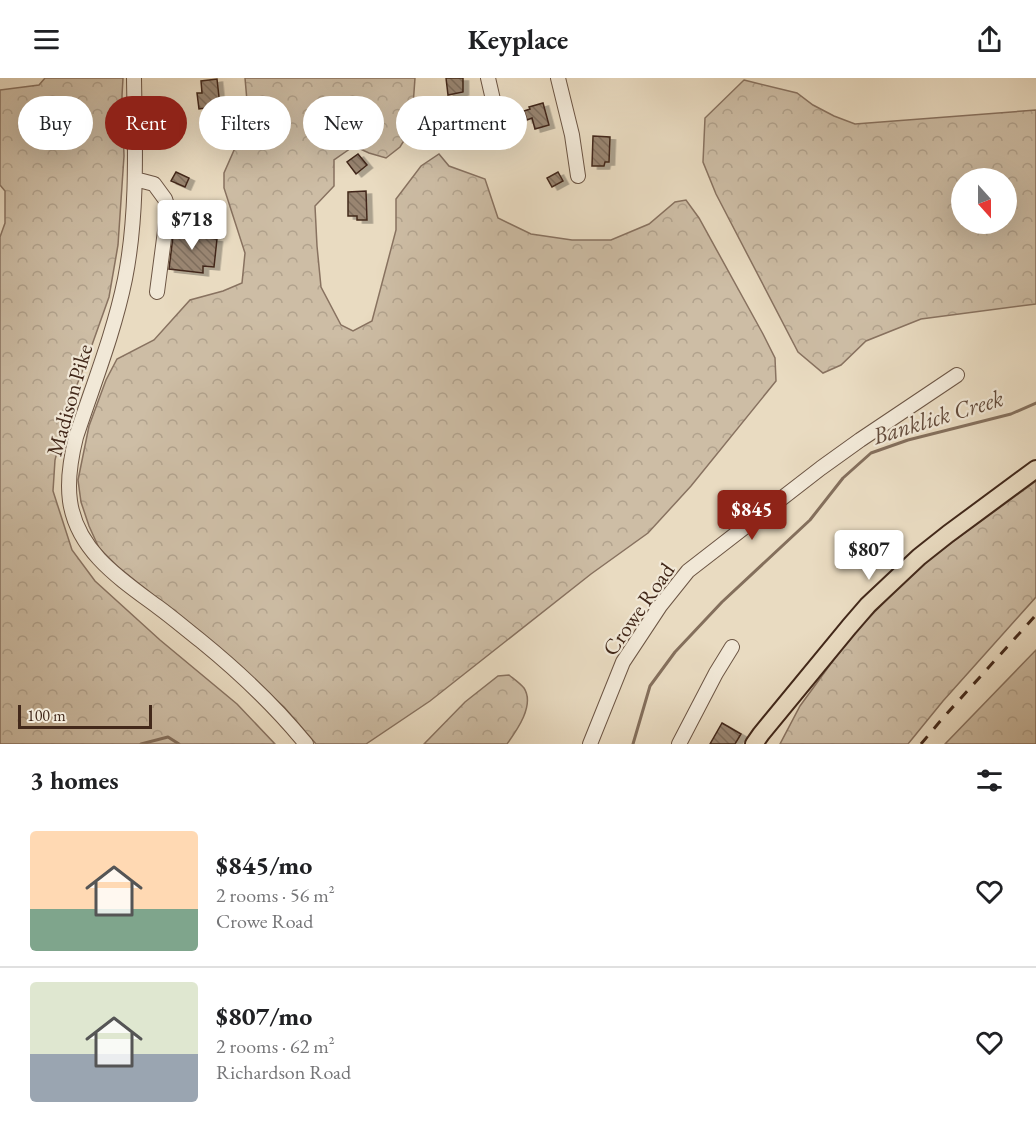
<!DOCTYPE html>
<html lang="en">
<head>
<meta charset="utf-8">
<style>
  :root { --surface:#fff; --page:#f6f6f6; --text:#202124; --muted:#757577; --line:#e0e0e0; --accent:#8f2418 }
  body { margin:0; font-family:"EB Garamond",serif; background:var(--page); color:var(--text); height:100vh; display:flex; flex-direction:column; font-size:22px; white-space:nowrap }
  * { box-sizing:border-box; margin:0 }
  p { font-size:20px; color:var(--muted) }
  .icon { flex:none; width:33px; height:33px; fill:none; stroke:currentColor; stroke-width:2; stroke-linecap:round; stroke-linejoin:round }
  .map { position:relative; height:666px; overflow:hidden }
  .side { display:flex; flex-direction:column; background:var(--surface); flex:1 }
  .side>* { flex:none }
  .banner { position:absolute; left:18px; top:18px; width:600px; height:54px; display:flex; gap:12px }
  .needle { width:39px; rotate:159deg }
  .controls { position:absolute; left:951px; top:90px; display:grid; gap:12px }
  .controls a { display:grid; place-items:center; width:66px; height:66px; border-radius:50%; background:var(--surface); box-shadow:0 6px 24px #0002; font-size:30px }
  .scale { position:absolute; left:18px; bottom:15px; width:134px; box-sizing:border-box; padding-left:6px; border:3px solid #42281a; border-top:0; font-size:16px; line-height:21px; white-space:nowrap; color:#42281a; -webkit-text-stroke:4px #f1e8d7; paint-order:stroke }
  .price { position:absolute; translate:-50% -51px; padding:0 14px; border-radius:6px; background:#fff; color:#222; font-size:20px; line-height:39px; filter:drop-shadow(0 2px 3px #0008) }
  .price::after { content:''; position:absolute; left:50%; top:36px; width:18px; height:14px; margin-left:-9px; background:inherit; clip-path:polygon(0 0,100% 0,50% 100%) }
  .price.current { background:var(--accent); color:#fff }
  ul { padding:0; list-style:none }
  li { display:flex; align-items:center; gap:18px; height:150px; padding:0 30px }
  li+li { border-top:2px solid var(--line) }
  li span { display:grid; place-items:center; flex:none; width:168px; height:120px; border-radius:6px; color:#555 }
  li>.icon { margin-inline-start:auto }
  span .icon { width:72px; height:72px; fill:#fffc; stroke-width:1 }
  li b { font-size:26px }
  h2 { display:flex; justify-content:space-between; align-items:center; height:72px; padding:0 30px; font-size:26px }
  .tag { padding:0 21px; border-radius:27px; background:var(--surface); box-shadow:0 6px 24px #0002; font-size:21px; line-height:54px }
  .tag.current { background:var(--accent); color:#fff }
  header { display:flex; justify-content:space-between; align-items:center; height:78px; padding:0 30px; background:var(--surface); font-size:27px; font-weight:700 }
  .map>svg:first-child { display:block }
  .forest { fill:url(#forest-crowns); stroke:#887260; stroke-width:1.5; fill-rule:evenodd }
  .lines { fill:none; stroke-linecap:round; stroke-linejoin:round }
  .stream { stroke:#846f5c; stroke-width:3 }
  .building { fill:url(#building-back-hatch); stroke:#42281a; stroke-width:1.5; filter:url(#shadow) }
  .minor-casing { stroke:#6c5544; stroke-width:16 }
  .major-casing { stroke:#42281a; stroke-width:20 }
  .minor { stroke:#f1e8d7; stroke-width:14 }
  .major { stroke:#e9dbc1; stroke-width:16 }
  .rail { stroke:#42281a; stroke-width:3; stroke-dasharray:10 10; stroke-linecap:butt }
  .labels { text-anchor:middle; stroke-width:4.5; stroke-linejoin:round; paint-order:stroke }
  .street-label { font-size:22px; fill:#42281a; stroke:#f1e8d7 }
  .water-label { font-size:24px; font-style:italic; fill:#634b3b; stroke:#f1e8d7 }
</style>
</head>
<body>
<header><svg class="icon" aria-label="menu" viewBox="0 0 24 24"><path d="M4 6h16M4 12h16M4 18h16"/></svg>Keyplace<svg class="icon" aria-label="share" viewBox="0 0 24 24"><path d="M12 15V3M7 8l5-5 5 5M5 13v7h14v-7"/></svg></header>
<div class="map">
<svg width="1036" height="666" viewBox="0 0 1036 666">
  <defs>
    <pattern id="forest-crowns" width="20" height="18" patternUnits="userSpaceOnUse" patternTransform="scale(1.5)"><rect width="20" height="18" fill="#cdbda5"/><path d="M2 6a3 3 0 1 1 6 0M12 15a3 3 0 1 1 6 0" fill="none" stroke="#b1a28d"/></pattern>
    <pattern id="building-back-hatch" width="6" height="6" patternUnits="userSpaceOnUse" patternTransform="scale(1.5)"><rect width="6" height="6" fill="#998571"/><path d="M-1 5l2 2M0 0l6 6M5-1l2 2" fill="none" stroke="#7e6d5c"/></pattern>
    <filter id="shadow"><feDropShadow dx="5.5" dy="3" stdDeviation="0" flood-color="#0004"/></filter>
  </defs>
  <rect width="100%" height="100%" fill="#e9dbc1"/>
  <filter id="stains"><feTurbulence type="fractalNoise" baseFrequency=".00333" numOctaves="4"/><feColorMatrix values="0 0 0 0 .2 0 0 0 0 .09 0 0 0 0 .02 0 0 0 .5 -.17"/></filter>
  <radialGradient id="worn" r=".72"><stop offset=".6" stop-color="#630" stop-opacity="0"/><stop offset="1" stop-color="#630" stop-opacity=".3"/></radialGradient>
  <path class="forest" d="M45 0H123L122 18 124 78 118 167 109 219 87 281 68 330 55 382 53 413 72 472 95 503 160 562 237 626 275 666H0V159L5 145V113L0 107V12L39 7Z
    M245 0H415L413 28 415 45 400 69 386 80 369 75 354 68 334 82V108L315 128 317 168 321 209 341 247 353 253 372 243 396 152V121L421 88 439 76 449 88 485 101 498 140 531 156 572 162H611L649 146 675 124 686 122 699 140 763 256 775 280 776 303 691 408 648 455 591 496 430 623 366 666H316L284 629 215 567 117 488 99 470 89 448 81 424 78 402 89 348 106 302 117 281 154 262 190 222 223 213 242 205 245 175 224 110V95L242 54 247 23Z
    M744 2 797 15 813 27 834 38 855 46 1036 32V226L921 241 866 263 841 287 823 295 798 274 716 116 703 84 705 40ZM962 100H1006V146H962Z
    M1036 403V519L943 623 908 666H780L800 628 851 558 920 488Z
    M1036 572V666H945Z
    M509 597C514 601 520 605 524 610 535 627 517 652 507 666H424L465 624 498 598Z"/>
  <g class="lines">
    <path class="stream" d="M141 666 168 659 179 666
      M633 666 650 608 675 574 722 524 810 442 843 400 871 375 908 362 1011 336 1036 325"/>
  </g>
  <path class="building" d="M446 0H463V14L448 17Z
    M217 1 220 28 199 31 197 15H202L201 3Z
    M543 25 549 47 535 51 532 40 527 42 524 33 530 31 529 29Z
    M593 58 610 59 609 84H605L604 88H592Z
    M358 76 367 87 356 96 347 84Z
    M176 94 189 100 185 109 171 103Z
    M558 94 563 103 552 109 547 100Z
    M366 113 367 142H357V138H348V114Z
    M174 150 209 153 208 160 217 161 214 189 203 188V195L169 191Z
    M722 645 741 656 735 666H710Z"/>
  <g class="lines">
    <defs>
      <path id="minor" d="M134 0C135 67 138 135 125 201 114 255 93 307 76 359 71 379 67 402 70 423 77 473 120 501 158 529 173 540 187 552 201 563 239 594 276 629 306 666
        M488 0 494 26
        M558 0 572 57 578 98
        M135 101 154 106 165 121 168 130 157 214
        M590 666 623 584 660 528 688 493 821 390 860 362 957 297
        M679 666 716 595 732 569"/>
      <path id="major" d="M754 666 761 656 849 549 868 527 919 479 948 456 1036 391"/>
    </defs>
    <use href="#minor" class="minor-casing"/>
    <use href="#major" class="major-casing"/>
    <use href="#minor" class="minor"/>
    <use href="#major" class="major"/>
    <path class="rail" d="M921 666 942 641 1036 537"/>
  </g>
  <g class="labels">
    <g class="street-label">
      <text transform="translate(69 322) rotate(-74)" y="8">Madison Pike</text>
      <text transform="translate(638 531) rotate(-55)" y="8">Crowe Road</text>
    </g>
    <g class="water-label">
      <text transform="translate(938 339) rotate(-17)" y="8">Banklick Creek</text>
    </g>
  </g>
  <rect width="100%" height="100%" filter="url(#stains)"/>
  <rect width="100%" height="100%" fill="url(#worn)"/>
</svg>
<div class="controls">
<a><svg class="needle" viewBox="-14 -14 28 28"><path d="M0-13l5 13h-10z" fill="#e53935"/><path d="M0 13l5-13h-10z" fill="#757577"/></svg></a>
</div>
<div class="scale">100 m</div>
<b class="price" style="left:192px;top:173px">$718</b>
<b class="price current" style="left:752px;top:463px">$845</b>
<b class="price" style="left:869px;top:503px">$807</b>
<div class="banner">
<a class="tag">Buy</a>
<a class="tag current">Rent</a>
<a class="tag">Filters</a>
<a class="tag">New</a>
<a class="tag">Apartment</a>
</div>
</div>
<section class="side">
<h2>3 homes<svg class="icon" aria-label="filters" viewBox="0 0 24 24"><path d="M4 7h16M4 17h16"/><circle cx="9" cy="7" r="2"/><circle cx="15" cy="17" r="2"/></svg></h2>
<ul>
<li><span style="background:linear-gradient(#ffd9b3 65%,#7fa58c 0)"><svg class="icon" aria-label="home" viewBox="0 0 24 24"><path d="M3 11l9-7 9 7M6 9v11h12V9"/></svg></span><div><b>$845/mo</b><p>2 rooms · 56 m²</p><p>Crowe Road</p></div><svg class="icon" aria-label="heart" viewBox="0 0 24 24"><path d="M12 20l-8-8c-3-5 5-10 8-4 3-6 11-1 8 4z"/></svg></li>
<li><span style="background:linear-gradient(#dfe7d0 60%,#9aa5b1 0)"><svg class="icon" aria-label="home" viewBox="0 0 24 24"><path d="M3 11l9-7 9 7M6 9v11h12V9"/></svg></span><div><b>$807/mo</b><p>2 rooms · 62 m²</p><p>Richardson Road</p></div><svg class="icon" aria-label="heart" viewBox="0 0 24 24"><path d="M12 20l-8-8c-3-5 5-10 8-4 3-6 11-1 8 4z"/></svg></li>
</ul>
</section>
</body>
</html>
